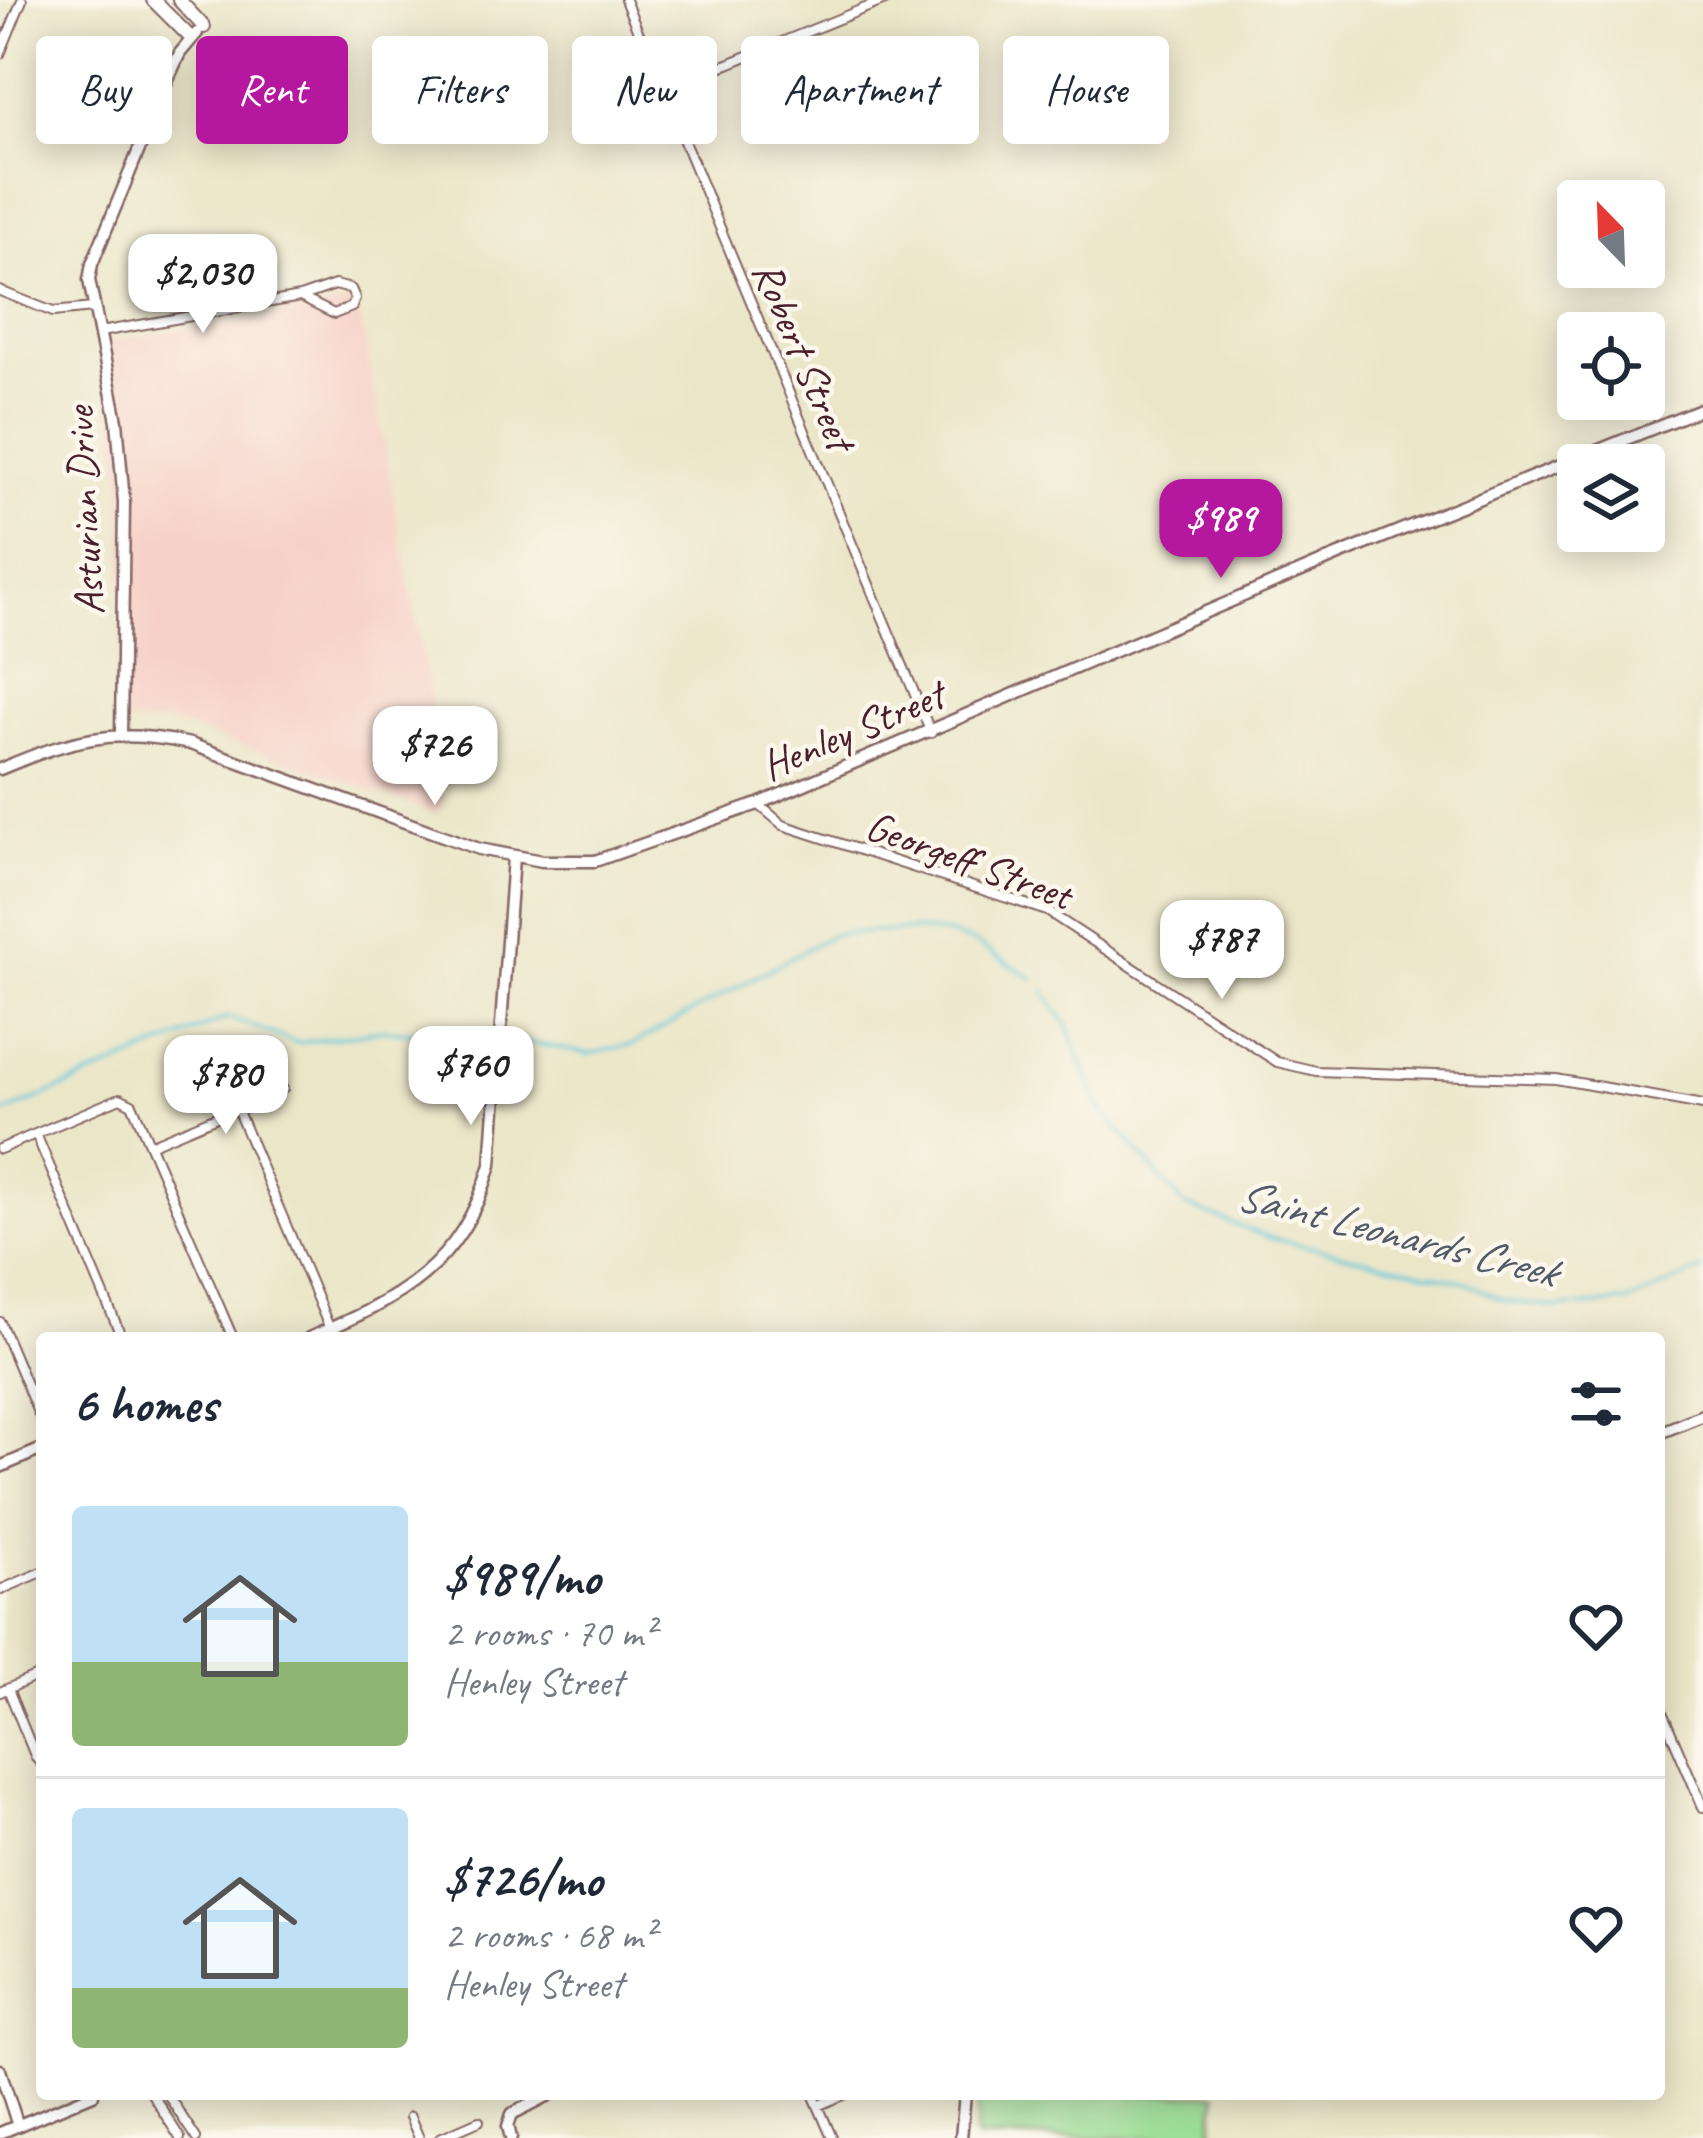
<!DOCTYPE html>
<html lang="en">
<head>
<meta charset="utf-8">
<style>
  :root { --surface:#fff; --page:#f6f6f7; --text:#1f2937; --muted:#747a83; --line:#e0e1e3; --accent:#b5179e }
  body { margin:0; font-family:Caveat,sans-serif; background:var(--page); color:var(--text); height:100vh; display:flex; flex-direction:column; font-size:45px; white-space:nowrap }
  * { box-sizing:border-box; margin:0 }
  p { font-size:39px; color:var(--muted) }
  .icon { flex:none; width:66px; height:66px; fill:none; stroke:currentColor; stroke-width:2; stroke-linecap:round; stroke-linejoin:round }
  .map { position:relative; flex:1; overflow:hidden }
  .side { position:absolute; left:36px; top:1332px; width:1629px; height:768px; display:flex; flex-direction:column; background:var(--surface); border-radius:12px; box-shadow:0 6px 30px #0003 }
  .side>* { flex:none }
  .guide { position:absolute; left:36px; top:36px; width:1632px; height:108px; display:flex; gap:24px }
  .needle { width:78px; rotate:337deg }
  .tools { position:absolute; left:1557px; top:180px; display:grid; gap:24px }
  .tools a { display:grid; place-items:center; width:108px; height:108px; border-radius:12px; background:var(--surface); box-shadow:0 6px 30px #0003; font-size:60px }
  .price { position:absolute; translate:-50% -102px; padding:0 27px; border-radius:24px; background:#fff; color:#222; font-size:39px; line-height:78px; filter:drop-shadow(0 3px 6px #0008) }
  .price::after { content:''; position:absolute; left:50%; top:72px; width:36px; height:27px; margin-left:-18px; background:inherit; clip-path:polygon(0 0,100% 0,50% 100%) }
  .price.active { background:var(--accent); color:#fff }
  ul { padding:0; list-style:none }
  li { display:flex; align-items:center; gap:36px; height:300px; padding:0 36px }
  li+li { border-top:3px solid var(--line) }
  li span { display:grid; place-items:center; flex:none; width:336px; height:240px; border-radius:12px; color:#555 }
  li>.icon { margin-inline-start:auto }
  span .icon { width:144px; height:144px; fill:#fffc; stroke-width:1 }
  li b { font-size:51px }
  h2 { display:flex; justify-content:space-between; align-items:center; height:144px; padding:0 36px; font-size:51px }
  .tag { padding:0 42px; border-radius:12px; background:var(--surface); box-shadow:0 6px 30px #0003; font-size:42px; line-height:108px }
  .tag.active { background:var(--accent); color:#fff }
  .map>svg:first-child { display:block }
  .built { fill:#f7d1c7 }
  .green { fill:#9cdf96; stroke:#737f60; stroke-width:3 }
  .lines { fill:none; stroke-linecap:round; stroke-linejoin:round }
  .stream { stroke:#5ec8da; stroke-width:3 }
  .minor-casing { stroke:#836562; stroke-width:12 }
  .tertiary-casing { stroke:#836562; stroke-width:15 }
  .secondary-casing { stroke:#836562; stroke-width:16 }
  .minor { stroke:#fff; stroke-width:8 }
  .tertiary { stroke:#fff; stroke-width:10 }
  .secondary { stroke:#fff; stroke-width:12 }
  .labels { text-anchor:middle; stroke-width:9; stroke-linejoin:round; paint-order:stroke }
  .street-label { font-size:42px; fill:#4a1f2b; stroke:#fbf7ec }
  .water-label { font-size:45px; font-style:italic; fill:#515a68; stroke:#fbf7ec }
</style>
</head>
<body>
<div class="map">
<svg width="1703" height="2138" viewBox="0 0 1703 2138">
  <rect width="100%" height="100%" fill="#fbf7ec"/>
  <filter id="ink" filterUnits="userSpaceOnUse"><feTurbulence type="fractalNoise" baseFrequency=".00833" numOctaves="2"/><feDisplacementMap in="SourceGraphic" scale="24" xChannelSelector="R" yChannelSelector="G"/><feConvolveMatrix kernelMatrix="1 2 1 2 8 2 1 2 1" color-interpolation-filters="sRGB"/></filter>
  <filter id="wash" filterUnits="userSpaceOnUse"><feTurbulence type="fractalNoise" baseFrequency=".004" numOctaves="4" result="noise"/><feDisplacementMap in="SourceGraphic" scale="48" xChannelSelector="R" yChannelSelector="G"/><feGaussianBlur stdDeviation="2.7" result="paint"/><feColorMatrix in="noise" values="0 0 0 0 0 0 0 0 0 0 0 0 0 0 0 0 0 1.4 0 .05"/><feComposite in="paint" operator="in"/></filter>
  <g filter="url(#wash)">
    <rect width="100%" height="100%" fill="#ece6c9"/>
    <path class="built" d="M358 302 446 783 438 813 205 733 165 722 121 724 124 502 107 341Z"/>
    <path class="green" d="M978 2094H1217L1212 2138H976Z"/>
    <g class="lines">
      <path class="stream" d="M1044 991 1067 1024 1098 1105 1184 1205 1270 1238 1466 1282 1502 1300 1555 1308 1629 1302 1703 1269
        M503 1038 589 1054 634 1044 833 934 916 930 947 934 975 943 1034 979
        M0 1115 228 1017 297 1043 382 1030 494 1038"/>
    </g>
  </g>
  <g filter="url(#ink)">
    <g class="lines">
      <defs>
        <path id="minor" d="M625 0 931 733
          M0 54 22 0
          M661 87 728 64 885 0
          M0 291 53 312 93 308
          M100 332 300 297 335 285 351 289 355 298 352 307 334 314 300 297
          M758 804 783 825 1047 911 1277 1062 1316 1071 1556 1079 1703 1105
          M237 1109 330 1329
          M36 1134 122 1338
          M152 1144 283 1089
          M0 1149 120 1098 132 1104 233 1338
          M0 1322 42 1422
          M0 1590 42 1572
          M8 1689 36 1758 42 1764
          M0 1692 42 1674
          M1659 1705 1703 1807
          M152 2094 180 2138
          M167 2094 196 2138
          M813 2094 832 2138
          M818 2106 846 2094
          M410 2117 419 2138
          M440 2138 479 2121"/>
        <path id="tertiary" d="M121 734 124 502 117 421 89 280 92 264 169 77 180 53 197 33
          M0 769C71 739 114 727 190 744L479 849 542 861H595L758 804 1339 555 1703 408
          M309 1338C402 1297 460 1268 491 1165L513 857
          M1659 1433 1703 1415
          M0 1467 42 1449
          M0 2070 18 2126
          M0 2133 93 2094
          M511 2138 508 2126 512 2114 551 2094
          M961 2138 965 2094"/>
        <path id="secondary" d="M153 0 191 38
          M179 0 204 27"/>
      </defs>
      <use href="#minor" class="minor-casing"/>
      <use href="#tertiary" class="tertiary-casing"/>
      <use href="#secondary" class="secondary-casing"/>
      <use href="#minor" class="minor"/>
      <use href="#tertiary" class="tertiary"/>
      <use href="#secondary" class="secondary"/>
    </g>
  </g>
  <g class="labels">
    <g class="street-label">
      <text transform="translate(805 355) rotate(67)" y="15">Robert Street</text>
      <text transform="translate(83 511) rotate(-93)" y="15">Asturian Drive</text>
      <text transform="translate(852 729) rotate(-23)" y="15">Henley Street</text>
      <text transform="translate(969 859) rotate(20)" y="15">Georgeff Street</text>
    </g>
    <g class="water-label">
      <text transform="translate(1397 1232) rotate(14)" y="16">Saint Leonards Creek</text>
    </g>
  </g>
</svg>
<div class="tools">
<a><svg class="needle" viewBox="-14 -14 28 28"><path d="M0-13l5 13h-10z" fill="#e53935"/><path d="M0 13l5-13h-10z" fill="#747a83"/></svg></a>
<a><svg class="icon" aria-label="locate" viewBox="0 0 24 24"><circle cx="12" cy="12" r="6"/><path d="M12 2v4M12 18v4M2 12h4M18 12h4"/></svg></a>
<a><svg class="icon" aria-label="layers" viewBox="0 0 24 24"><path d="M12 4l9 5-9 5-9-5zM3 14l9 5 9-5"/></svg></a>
</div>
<b class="price" style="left:203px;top:336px">$2,030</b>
<b class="price active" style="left:1221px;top:581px">$989</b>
<b class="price" style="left:435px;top:808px">$726</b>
<b class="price" style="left:1222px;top:1002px">$787</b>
<b class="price" style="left:471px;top:1128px">$760</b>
<b class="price" style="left:226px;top:1137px">$780</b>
<div class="guide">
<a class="tag">Buy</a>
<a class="tag active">Rent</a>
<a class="tag">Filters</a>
<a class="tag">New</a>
<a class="tag">Apartment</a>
<a class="tag">House</a>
</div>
<section class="side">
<h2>6 homes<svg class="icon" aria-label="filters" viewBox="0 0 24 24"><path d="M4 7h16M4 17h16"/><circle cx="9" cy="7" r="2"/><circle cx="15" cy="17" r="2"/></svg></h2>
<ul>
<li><span style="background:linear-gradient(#bfe0f5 65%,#8fb573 0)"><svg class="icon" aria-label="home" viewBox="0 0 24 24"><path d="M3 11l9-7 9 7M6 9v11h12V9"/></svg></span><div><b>$989/mo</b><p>2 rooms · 70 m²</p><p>Henley Street</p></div><svg class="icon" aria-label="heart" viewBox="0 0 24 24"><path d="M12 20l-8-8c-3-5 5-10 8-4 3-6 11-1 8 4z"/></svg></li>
<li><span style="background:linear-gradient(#bfe0f5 75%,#8fb573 0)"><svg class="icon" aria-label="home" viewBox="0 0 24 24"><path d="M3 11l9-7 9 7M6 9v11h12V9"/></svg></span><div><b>$726/mo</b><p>2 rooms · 68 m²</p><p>Henley Street</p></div><svg class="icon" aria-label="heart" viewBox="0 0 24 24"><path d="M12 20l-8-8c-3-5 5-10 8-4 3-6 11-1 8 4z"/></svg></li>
</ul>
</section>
</div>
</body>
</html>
